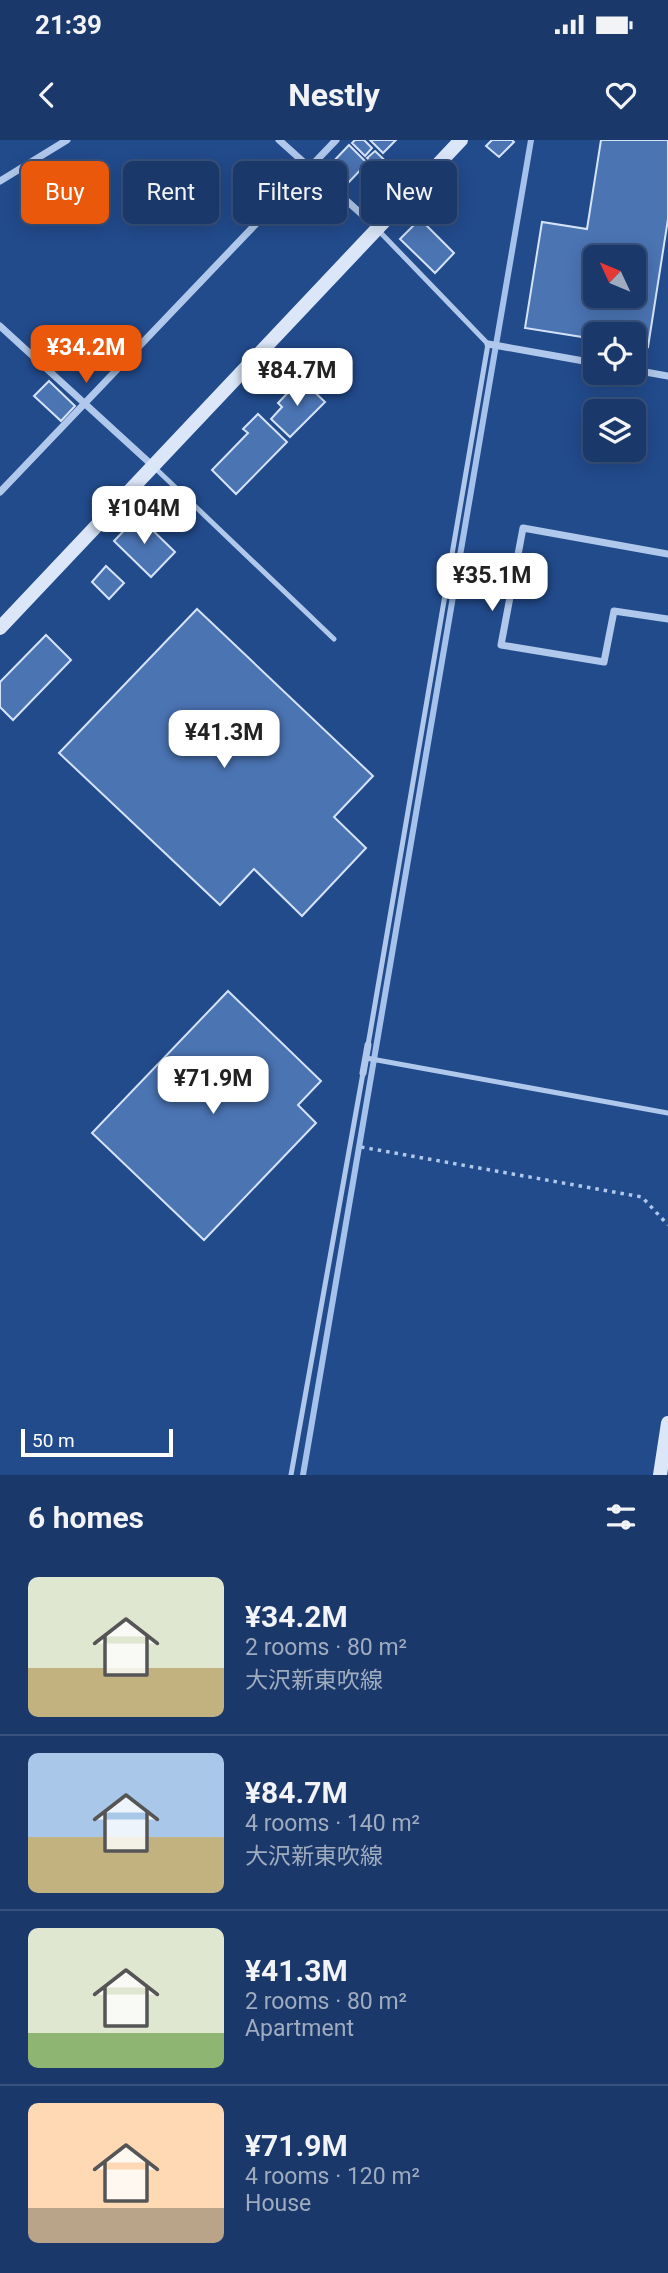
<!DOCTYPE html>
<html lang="en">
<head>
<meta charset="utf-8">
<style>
  :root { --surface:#1a3869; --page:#233f6f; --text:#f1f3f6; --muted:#9facc0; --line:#38527d; --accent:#ea580c }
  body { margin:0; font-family:Roboto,"Noto Sans JP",sans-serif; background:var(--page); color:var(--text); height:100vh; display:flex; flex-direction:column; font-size:26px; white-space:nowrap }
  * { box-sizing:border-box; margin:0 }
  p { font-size:23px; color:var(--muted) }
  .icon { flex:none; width:38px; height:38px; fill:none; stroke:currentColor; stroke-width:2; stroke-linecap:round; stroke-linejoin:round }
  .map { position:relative; height:1335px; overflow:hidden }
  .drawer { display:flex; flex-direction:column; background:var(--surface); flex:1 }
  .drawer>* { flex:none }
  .banner { position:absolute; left:21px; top:21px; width:626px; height:63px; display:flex; gap:14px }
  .needle { width:46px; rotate:314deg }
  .tools { position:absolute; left:583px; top:105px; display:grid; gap:14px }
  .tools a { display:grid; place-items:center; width:63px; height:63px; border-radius:10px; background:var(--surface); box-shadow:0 4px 18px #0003,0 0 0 2px var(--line); font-size:35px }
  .scale { position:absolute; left:21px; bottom:18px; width:152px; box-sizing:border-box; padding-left:7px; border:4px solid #fff; border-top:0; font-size:19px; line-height:24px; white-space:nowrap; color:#fff; -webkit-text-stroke:5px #224b8c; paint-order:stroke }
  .price { position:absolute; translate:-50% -60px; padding:0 16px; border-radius:14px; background:#fff; color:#222; font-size:23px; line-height:46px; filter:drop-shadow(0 2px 4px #0008) }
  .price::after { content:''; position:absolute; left:50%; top:42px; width:21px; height:16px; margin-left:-10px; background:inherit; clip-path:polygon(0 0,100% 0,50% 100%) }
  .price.active { background:var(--accent); color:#fff }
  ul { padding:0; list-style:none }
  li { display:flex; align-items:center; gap:21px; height:175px; padding:0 28px }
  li+li { border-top:2px solid var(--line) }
  li span { display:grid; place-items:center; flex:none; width:196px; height:140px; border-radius:10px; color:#555 }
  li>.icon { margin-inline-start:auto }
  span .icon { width:84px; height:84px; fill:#fffc; stroke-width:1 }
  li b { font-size:30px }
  h2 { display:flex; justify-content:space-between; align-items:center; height:84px; padding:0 28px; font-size:30px }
  .pill { padding:0 24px; border-radius:10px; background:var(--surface); box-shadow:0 4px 18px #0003,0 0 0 2px var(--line); font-size:24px; line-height:63px }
  .pill.active { background:var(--accent); color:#fff }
  .status { display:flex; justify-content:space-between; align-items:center; height:49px; padding:0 35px; background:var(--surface); direction:ltr }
  .status svg { height:19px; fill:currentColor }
  header { display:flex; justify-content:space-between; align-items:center; height:91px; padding:0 28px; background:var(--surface); font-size:32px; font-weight:700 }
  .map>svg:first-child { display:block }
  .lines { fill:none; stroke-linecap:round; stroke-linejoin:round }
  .stream { stroke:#a4c2ec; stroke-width:6 }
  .building { fill:#4b74b3; stroke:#d5e3f8; stroke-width:2; fill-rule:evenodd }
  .path { stroke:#b0c8eb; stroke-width:3.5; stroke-dasharray:3.5 5; stroke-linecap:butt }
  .lane { stroke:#b0c8eb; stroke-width:5 }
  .street { stroke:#b0c8eb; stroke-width:7 }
  .secondary { stroke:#dbe7f9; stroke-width:14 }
</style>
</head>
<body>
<div class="status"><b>21:39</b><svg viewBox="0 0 49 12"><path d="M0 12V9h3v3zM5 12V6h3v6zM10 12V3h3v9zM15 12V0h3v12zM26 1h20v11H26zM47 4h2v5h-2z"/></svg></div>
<header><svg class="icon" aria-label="back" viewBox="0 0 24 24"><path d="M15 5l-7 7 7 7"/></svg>Nestly<svg class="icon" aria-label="heart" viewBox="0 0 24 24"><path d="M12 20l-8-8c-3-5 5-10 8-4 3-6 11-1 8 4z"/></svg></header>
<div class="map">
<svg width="668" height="1335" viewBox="0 0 668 1335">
  <rect width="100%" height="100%" fill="#224b8c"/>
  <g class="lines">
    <path class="stream" d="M303 1335 531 0"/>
  </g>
  <path class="building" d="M355 0H364L372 8 365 16 352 3Z
    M370 0H396L383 13Z
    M492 0H512L514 2 499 17 486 6Z
    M601 0H668V79L648 207 634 205V194H595V199L525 188 542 82 587 89ZM595 117H634V156H595Z
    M349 5 367 23 348 43 330 25Z
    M375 11 398 33 386 45 367 26 371 22 367 18Z
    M420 79 454 113 435 133 400 99Z
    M301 239 325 262 290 297 271 279 282 267 278 263Z
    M49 241 75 266 61 281 34 256Z
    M258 274 287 302 236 354 212 330 248 293 243 289Z
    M138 376 175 412 151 437 114 401Z
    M106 426 124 443 109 459 92 442Z
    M197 469 373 636 334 677 366 708 302 776 254 729 220 765 59 613Z
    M46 495 71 520 13 580 0 567V542Z
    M228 851 321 941 298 965 316 983 204 1100 92 993Z"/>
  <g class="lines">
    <path class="path" d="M361 1007 642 1057 668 1085"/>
    <path class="lane" d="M154 327 334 499
      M368 905 488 204 379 91
      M366 918 668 973
      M291 1335 363 933"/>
    <path class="street" d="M279 0 377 88
      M0 41 67 0
      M0 186 153 326
      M488 204 595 223
      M634 230 668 236
      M0 352 336 0
      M668 414 523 388 501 505 604 522 614 471 668 479
      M363 933 368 905"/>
    <path class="secondary" d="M0 488 461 0
      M660 1335 668 1283"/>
  </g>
</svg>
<div class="tools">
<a><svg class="needle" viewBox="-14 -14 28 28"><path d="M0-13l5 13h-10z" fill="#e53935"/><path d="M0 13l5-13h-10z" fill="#9facc0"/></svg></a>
<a><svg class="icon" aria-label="locate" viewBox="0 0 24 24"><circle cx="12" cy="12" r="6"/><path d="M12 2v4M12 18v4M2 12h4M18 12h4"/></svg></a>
<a><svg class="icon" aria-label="layers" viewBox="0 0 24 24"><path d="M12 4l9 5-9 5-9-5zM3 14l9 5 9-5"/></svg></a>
</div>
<div class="scale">50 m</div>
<b class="price active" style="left:86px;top:245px">¥34.2M</b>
<b class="price" style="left:297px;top:268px">¥84.7M</b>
<b class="price" style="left:144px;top:406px">¥104M</b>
<b class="price" style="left:492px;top:473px">¥35.1M</b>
<b class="price" style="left:224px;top:630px">¥41.3M</b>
<b class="price" style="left:213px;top:976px">¥71.9M</b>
<div class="banner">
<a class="pill active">Buy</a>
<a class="pill">Rent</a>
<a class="pill">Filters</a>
<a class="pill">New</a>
</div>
</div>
<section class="drawer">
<h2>6 homes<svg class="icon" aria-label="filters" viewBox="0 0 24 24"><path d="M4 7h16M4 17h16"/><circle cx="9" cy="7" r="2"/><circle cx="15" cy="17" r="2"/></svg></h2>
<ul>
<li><span style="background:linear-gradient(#dfe7d0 65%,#c2b280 0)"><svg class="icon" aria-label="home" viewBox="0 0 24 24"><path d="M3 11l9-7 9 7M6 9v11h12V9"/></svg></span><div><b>¥34.2M</b><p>2 rooms · 80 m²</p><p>大沢新東吹線</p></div></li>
<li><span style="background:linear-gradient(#a9c7e8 60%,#c2b280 0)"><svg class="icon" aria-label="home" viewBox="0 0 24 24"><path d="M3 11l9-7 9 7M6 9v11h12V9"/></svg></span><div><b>¥84.7M</b><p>4 rooms · 140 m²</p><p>大沢新東吹線</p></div></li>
<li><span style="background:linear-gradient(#dfe7d0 75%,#8fb573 0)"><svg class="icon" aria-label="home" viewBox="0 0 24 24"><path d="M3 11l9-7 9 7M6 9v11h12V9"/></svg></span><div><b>¥41.3M</b><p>2 rooms · 80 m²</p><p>Apartment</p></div></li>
<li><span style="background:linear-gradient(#ffd9b3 75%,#b9a48a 0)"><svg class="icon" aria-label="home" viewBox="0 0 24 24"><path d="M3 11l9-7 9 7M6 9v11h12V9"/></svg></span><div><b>¥71.9M</b><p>4 rooms · 120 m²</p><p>House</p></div></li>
</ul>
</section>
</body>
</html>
